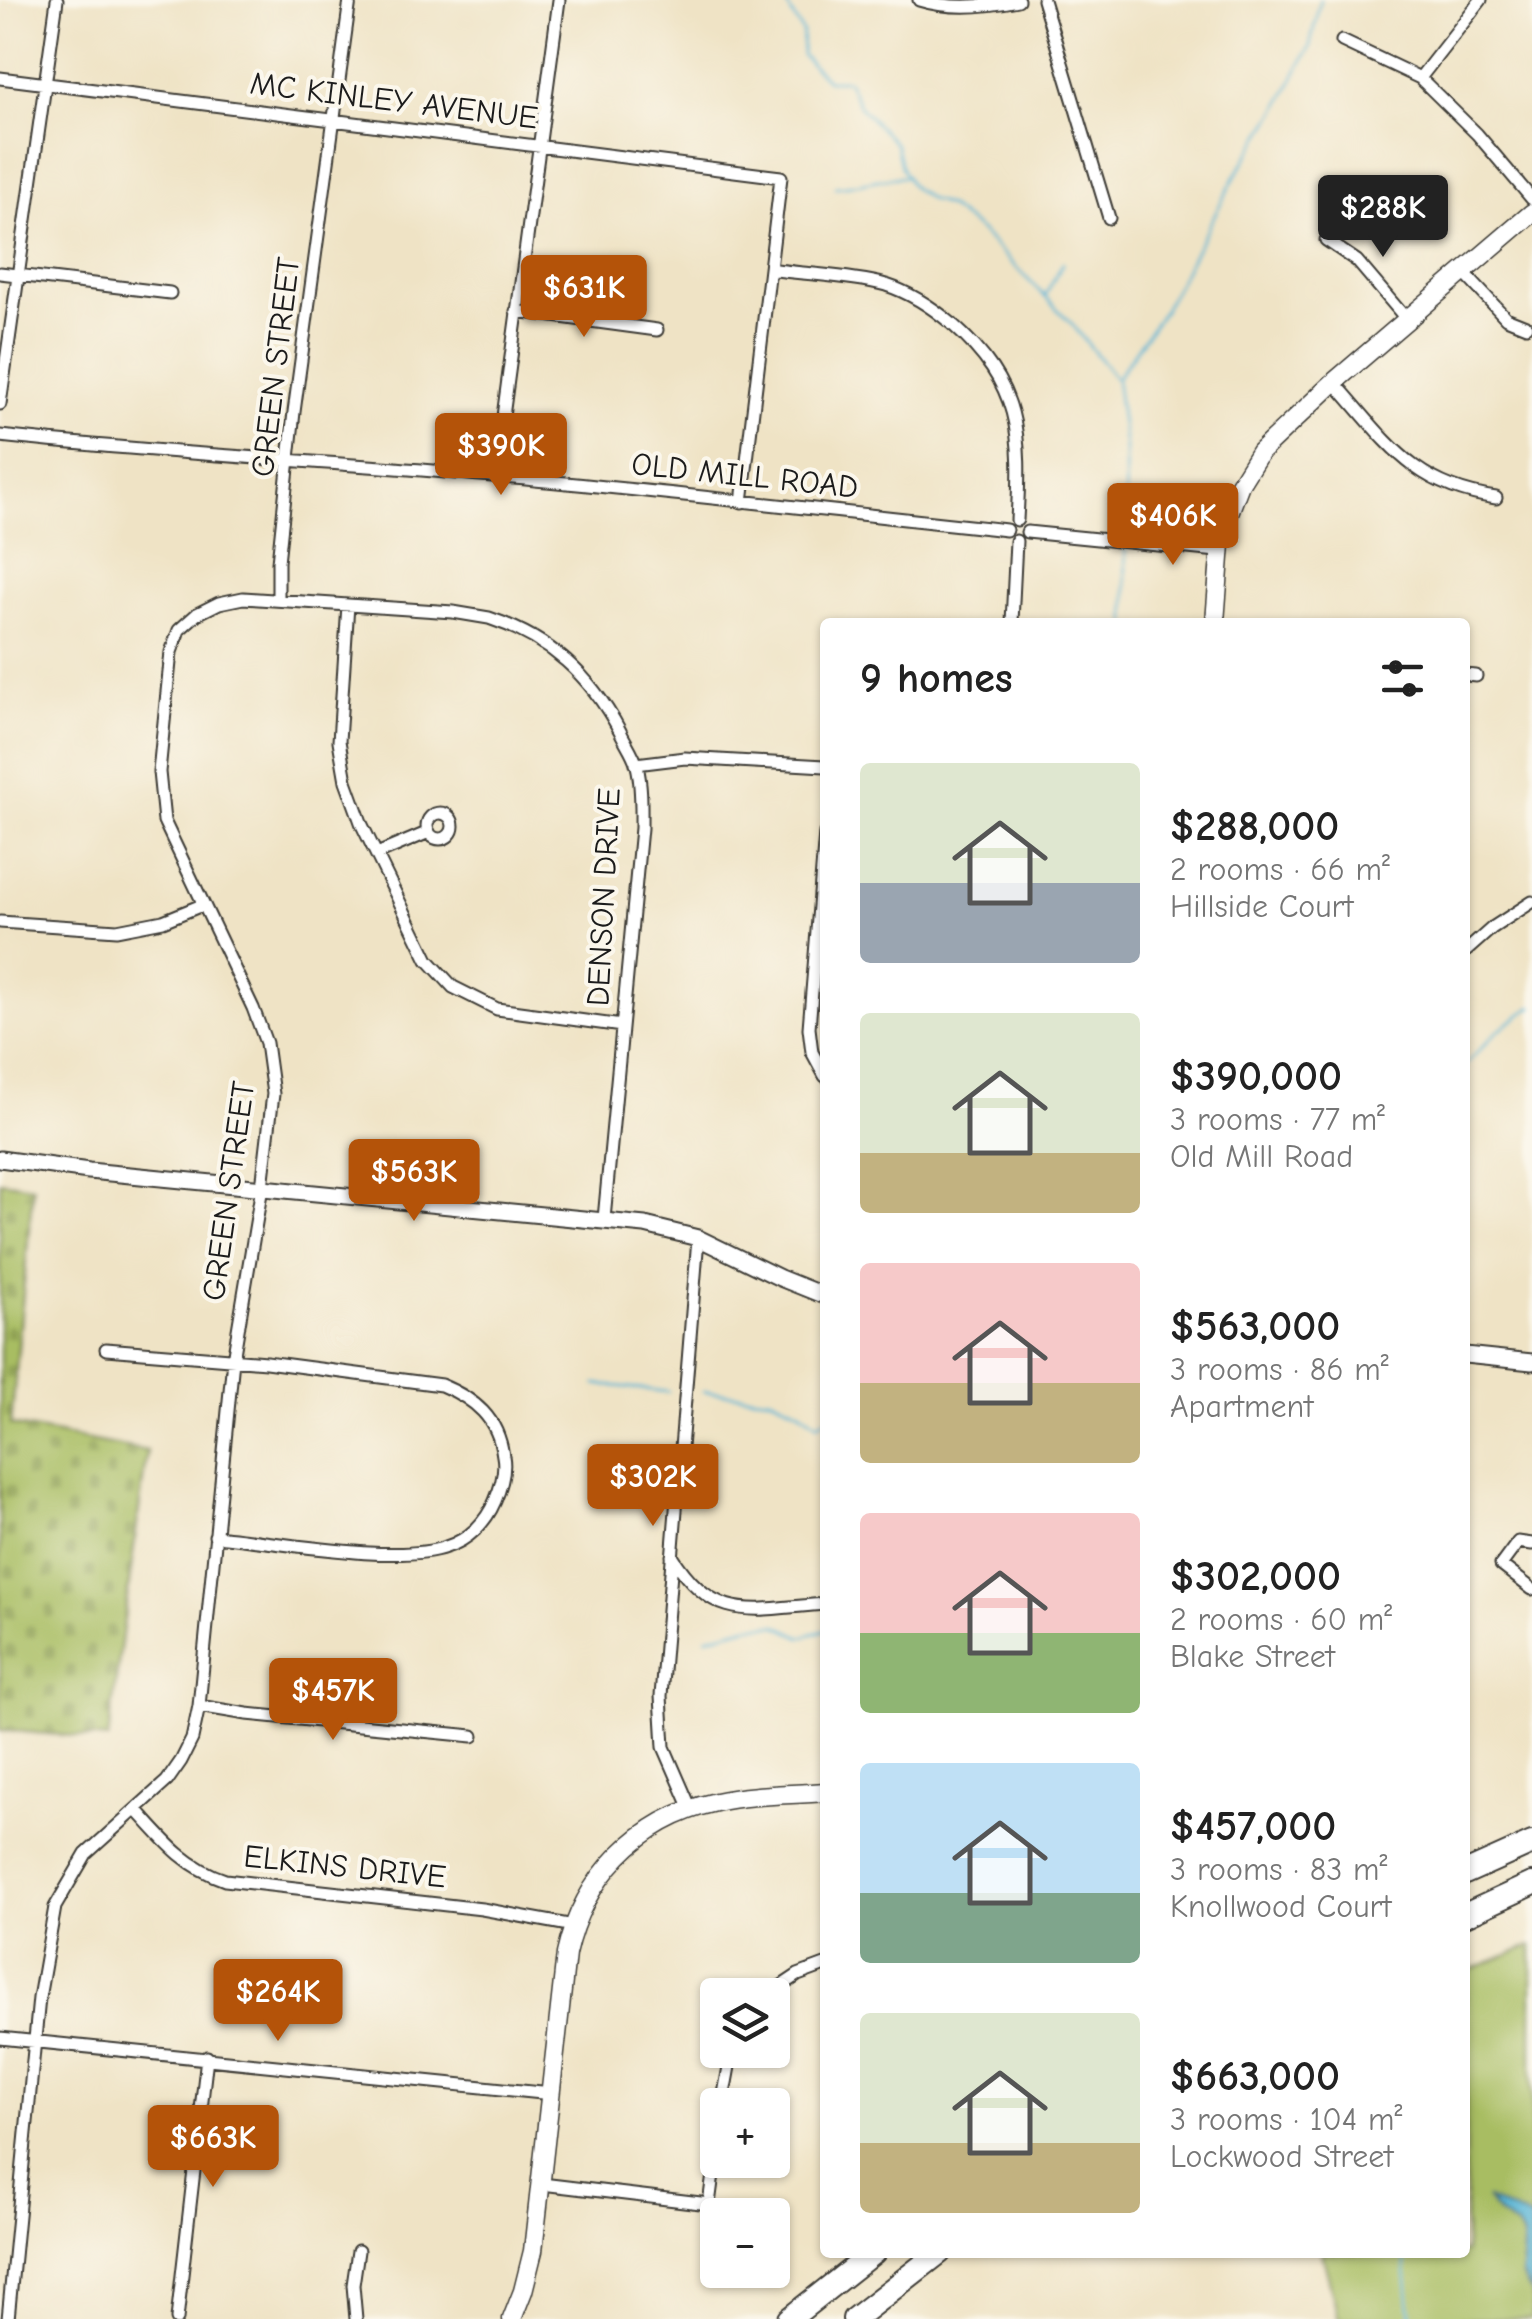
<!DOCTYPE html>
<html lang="en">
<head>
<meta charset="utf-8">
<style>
  :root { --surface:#fff; --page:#f6f6f6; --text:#222; --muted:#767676; --accent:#b45309 }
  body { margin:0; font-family:"Comic Neue",sans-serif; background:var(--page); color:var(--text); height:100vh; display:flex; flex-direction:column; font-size:38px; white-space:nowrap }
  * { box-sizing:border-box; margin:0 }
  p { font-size:32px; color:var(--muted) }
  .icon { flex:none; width:55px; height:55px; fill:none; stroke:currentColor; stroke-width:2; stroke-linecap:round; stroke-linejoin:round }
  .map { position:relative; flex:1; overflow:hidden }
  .sheet { position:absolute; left:820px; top:618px; width:650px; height:1640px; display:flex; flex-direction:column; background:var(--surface); border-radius:10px; box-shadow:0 2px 8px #0004 }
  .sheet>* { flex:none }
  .buttons { position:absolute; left:700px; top:1978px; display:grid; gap:20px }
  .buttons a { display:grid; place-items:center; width:90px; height:90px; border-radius:10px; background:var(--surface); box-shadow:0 2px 8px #0004; font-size:50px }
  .price { position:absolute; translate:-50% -85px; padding:0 22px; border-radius:10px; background:var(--accent); color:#fff; font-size:32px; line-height:65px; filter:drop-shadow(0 2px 5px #0008) }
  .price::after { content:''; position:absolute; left:50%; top:60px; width:30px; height:22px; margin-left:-15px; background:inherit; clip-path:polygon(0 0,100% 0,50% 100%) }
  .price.current { background:#222; color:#fff }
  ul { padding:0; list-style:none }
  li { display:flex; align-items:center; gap:30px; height:250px; padding:0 40px }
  li span { display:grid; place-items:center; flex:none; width:280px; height:200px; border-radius:10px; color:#555 }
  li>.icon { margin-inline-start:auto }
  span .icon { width:120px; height:120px; fill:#fffc; stroke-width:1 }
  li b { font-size:42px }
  h2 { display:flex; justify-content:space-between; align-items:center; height:120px; padding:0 40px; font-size:42px }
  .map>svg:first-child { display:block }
  .grass { fill:#a8bd62; stroke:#626c3f; stroke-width:2.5 }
  .cemetery { fill:url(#cemetery-stones); stroke:#626c3f; stroke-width:2.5 }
  .water { fill:#58b5d6; stroke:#3a6879; stroke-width:2.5 }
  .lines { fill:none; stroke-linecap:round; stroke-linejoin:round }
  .stream { stroke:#58b5d6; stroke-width:2.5 }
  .minor-casing { stroke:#3c3a35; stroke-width:15 }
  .tertiary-casing { stroke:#3c3a35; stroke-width:19 }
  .secondary-casing { stroke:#3c3a35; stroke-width:21 }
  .motorway-casing { stroke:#3c3a35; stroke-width:26 }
  .minor { stroke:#fff; stroke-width:11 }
  .tertiary { stroke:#fff; stroke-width:15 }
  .secondary { stroke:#fff; stroke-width:18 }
  .motorway { stroke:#fff; stroke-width:22 }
  .labels { text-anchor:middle; stroke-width:8; stroke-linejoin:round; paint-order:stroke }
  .street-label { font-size:32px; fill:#1c1c1c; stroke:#fbf7ec }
</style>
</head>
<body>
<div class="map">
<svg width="1532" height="2319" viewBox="0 0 1532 2319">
  <defs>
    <pattern id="cemetery-stones" width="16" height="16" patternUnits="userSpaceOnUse" patternTransform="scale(2.5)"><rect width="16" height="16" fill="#a8bd62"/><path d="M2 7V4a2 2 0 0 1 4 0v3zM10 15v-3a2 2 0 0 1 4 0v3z" fill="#90a254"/></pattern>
  </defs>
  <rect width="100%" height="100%" fill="#fbf7ec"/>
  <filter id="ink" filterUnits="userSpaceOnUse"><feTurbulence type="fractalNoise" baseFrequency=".01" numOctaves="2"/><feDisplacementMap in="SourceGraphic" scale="20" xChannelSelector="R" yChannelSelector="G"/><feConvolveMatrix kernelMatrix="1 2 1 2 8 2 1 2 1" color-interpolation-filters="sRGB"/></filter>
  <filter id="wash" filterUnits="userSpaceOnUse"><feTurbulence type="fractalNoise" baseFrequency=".0048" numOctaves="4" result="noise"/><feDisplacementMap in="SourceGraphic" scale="40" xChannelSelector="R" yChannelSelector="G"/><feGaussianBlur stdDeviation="2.25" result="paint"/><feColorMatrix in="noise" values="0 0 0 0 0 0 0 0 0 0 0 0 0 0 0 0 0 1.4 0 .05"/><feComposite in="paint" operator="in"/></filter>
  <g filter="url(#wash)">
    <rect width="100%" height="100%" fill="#efe3c5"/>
    <path class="grass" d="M1532 1945V2319H1339L1322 2253 1465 2252V1972Z"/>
    <path class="cemetery" d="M0 1181 33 1186 11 1425 147 1451 108 1739 0 1730Z"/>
    <path class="water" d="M1486 2198C1502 2209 1516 2210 1532 2220V2293L1521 2275C1532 2212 1511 2238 1486 2198Z"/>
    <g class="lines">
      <path class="stream" d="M784 0 803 33 802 55 827 80H847L860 107 896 145 901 167 912 187 929 199 947 206 980 231 1072 324 1116 379
        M835 187C860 186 882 176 907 177
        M1045 296 1063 263
        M1126 539 1125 447 1116 379 1163 311 1236 175 1278 109 1310 46 1320 0
        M1125 547 1127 622
        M1465 1065 1500 1029 1532 1007
        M596 1384 668 1392
        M703 1391 772 1398 799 1410 818 1424 825 1419
        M707 1637 748 1626 776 1625 802 1637 825 1630
        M1404 2252 1411 2319"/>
    </g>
  </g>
  <g filter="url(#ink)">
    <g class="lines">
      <defs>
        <path id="minor" d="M919 0C951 10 985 7 1018 0
          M1043 0 1109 218
          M1342 41 1420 78 1477 134 1532 199
          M0 78 781 177 742 502
          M1420 78 1481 0
          M1326 240 1357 261 1408 321
          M770 269C808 275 849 275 886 285 911 293 932 307 952 324 1021 385 1022 434 1017 520
          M0 273 170 293
          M1464 273 1506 318 1526 326
          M516 311 657 330
          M1334 382C1387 441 1412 486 1496 498
          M0 404 57 0
          M0 436C164 454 327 461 492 476 664 491 835 512 1006 530
          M495 476 559 0
          M1027 532 1218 551
          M278 598V562L294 412 350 0
          M348 605 339 741 346 781 362 825 428 960 453 987 497 1009 622 1026
          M1012 622 1016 541
          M1465 675 1476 676
          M636 764 685 758 825 766
          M427 826a13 13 0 1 1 26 0a13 13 0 1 1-26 0Z
          M825 833 809 1028 812 1052 825 1076
          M377 854 429 832
          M0 922 117 930 163 921 202 905
          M1465 952 1492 928 1532 902
          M106 1349 266 1362 441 1385C475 1399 498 1418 503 1456 506 1471 501 1487 495 1501 486 1522 469 1540 446 1547 397 1565 271 1541 215 1536
          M1532 1544 1518 1542 1501 1565 1532 1589
          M672 1556C715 1625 753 1609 825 1604
          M199 1706 247 1714 473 1736
          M136 1809C163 1839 185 1867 225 1880L482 1909 574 1926
          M691 1809 664 1747 661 1696 698 1238
          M768 1995 798 1975 825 1965
          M0 2038 552 2094
          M722 2105 732 2050
          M542 2184 709 2204 718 2137
          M8 2319 39 1998 55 1907 86 1854 167 1781 181 1761 192 1739 199 1706 233 1360 262 1187 273 1094 266 1043 253 1008 164 821 159 772 171 652 179 630 197 614 219 603 243 598 453 612 489 618C550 638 590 675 620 731 625 742 634 754 637 766 642 786 641 808 641 828L604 1219
          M177 2319 207 2057
          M356 2319 353 2285 358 2251"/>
        <path id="tertiary" d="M0 1159 89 1171 645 1225 698 1238 780 1278 825 1296
          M1465 1355 1532 1362"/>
        <path id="secondary" d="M1215 622 1222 531 1240 484 1260 452 1334 382 1532 213
          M512 2319 523 2291 533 2251 566 1954C583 1878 639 1819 716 1802 751 1794 789 1795 825 1792"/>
        <path id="motorway" d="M1465 1873 1532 1843
          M1465 1915 1532 1884
          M789 2319 874 2252
          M854 2319 940 2252"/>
      </defs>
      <use href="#minor" class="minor-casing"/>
      <use href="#tertiary" class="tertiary-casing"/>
      <use href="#secondary" class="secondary-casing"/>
      <use href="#motorway" class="motorway-casing"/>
      <use href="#minor" class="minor"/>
      <use href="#tertiary" class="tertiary"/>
      <use href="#secondary" class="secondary"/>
      <use href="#motorway" class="motorway"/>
    </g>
  </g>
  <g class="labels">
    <g class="street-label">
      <text transform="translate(394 100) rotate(7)" y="11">MC KINLEY AVENUE</text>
      <text transform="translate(275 367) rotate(-83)" y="11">GREEN STREET</text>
      <text transform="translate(745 475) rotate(6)" y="11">OLD MILL ROAD</text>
      <text transform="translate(603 897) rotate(-87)" y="11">DENSON DRIVE</text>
      <text transform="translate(228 1191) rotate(-82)" y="11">GREEN STREET</text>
      <text transform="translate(345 1866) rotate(6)" y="11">ELKINS DRIVE</text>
    </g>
  </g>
</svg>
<div class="buttons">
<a><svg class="icon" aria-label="layers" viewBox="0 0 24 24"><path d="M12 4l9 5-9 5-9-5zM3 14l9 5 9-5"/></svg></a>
<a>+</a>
<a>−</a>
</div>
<b class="price current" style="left:1383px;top:260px">$288K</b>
<b class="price" style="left:584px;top:340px">$631K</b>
<b class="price" style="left:501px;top:498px">$390K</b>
<b class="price" style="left:1173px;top:568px">$406K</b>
<b class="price" style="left:414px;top:1224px">$563K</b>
<b class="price" style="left:653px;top:1529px">$302K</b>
<b class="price" style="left:333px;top:1743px">$457K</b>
<b class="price" style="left:278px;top:2044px">$264K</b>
<b class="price" style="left:213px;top:2190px">$663K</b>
<section class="sheet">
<h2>9 homes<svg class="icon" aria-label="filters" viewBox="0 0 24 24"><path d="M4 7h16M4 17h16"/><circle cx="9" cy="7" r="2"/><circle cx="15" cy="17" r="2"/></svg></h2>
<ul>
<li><span style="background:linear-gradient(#dfe7d0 60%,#9aa5b1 0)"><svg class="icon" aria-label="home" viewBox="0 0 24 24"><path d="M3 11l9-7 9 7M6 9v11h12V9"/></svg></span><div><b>$288,000</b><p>2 rooms · 66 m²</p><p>Hillside Court</p></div></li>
<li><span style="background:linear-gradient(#dfe7d0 70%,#c2b280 0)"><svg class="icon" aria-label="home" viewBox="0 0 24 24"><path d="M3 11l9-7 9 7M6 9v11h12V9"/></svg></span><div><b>$390,000</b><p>3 rooms · 77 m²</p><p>Old Mill Road</p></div></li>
<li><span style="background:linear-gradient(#f6c9c9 60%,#c2b280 0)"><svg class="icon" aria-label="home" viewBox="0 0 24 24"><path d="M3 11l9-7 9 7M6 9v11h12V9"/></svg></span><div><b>$563,000</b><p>3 rooms · 86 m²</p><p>Apartment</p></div></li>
<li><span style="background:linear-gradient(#f6c9c9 60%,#8fb573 0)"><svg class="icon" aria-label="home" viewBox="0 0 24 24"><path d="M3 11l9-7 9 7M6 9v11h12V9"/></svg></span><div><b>$302,000</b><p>2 rooms · 60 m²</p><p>Blake Street</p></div></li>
<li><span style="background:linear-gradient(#bfe0f5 65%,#7fa58c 0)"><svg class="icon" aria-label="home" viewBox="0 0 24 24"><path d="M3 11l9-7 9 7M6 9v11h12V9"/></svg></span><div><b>$457,000</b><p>3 rooms · 83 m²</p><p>Knollwood Court</p></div></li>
<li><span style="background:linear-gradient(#dfe7d0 65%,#c2b280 0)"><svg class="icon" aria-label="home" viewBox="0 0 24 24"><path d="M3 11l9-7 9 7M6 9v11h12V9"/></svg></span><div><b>$663,000</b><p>3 rooms · 104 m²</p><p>Lockwood Street</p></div></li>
</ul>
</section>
</div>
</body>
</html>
